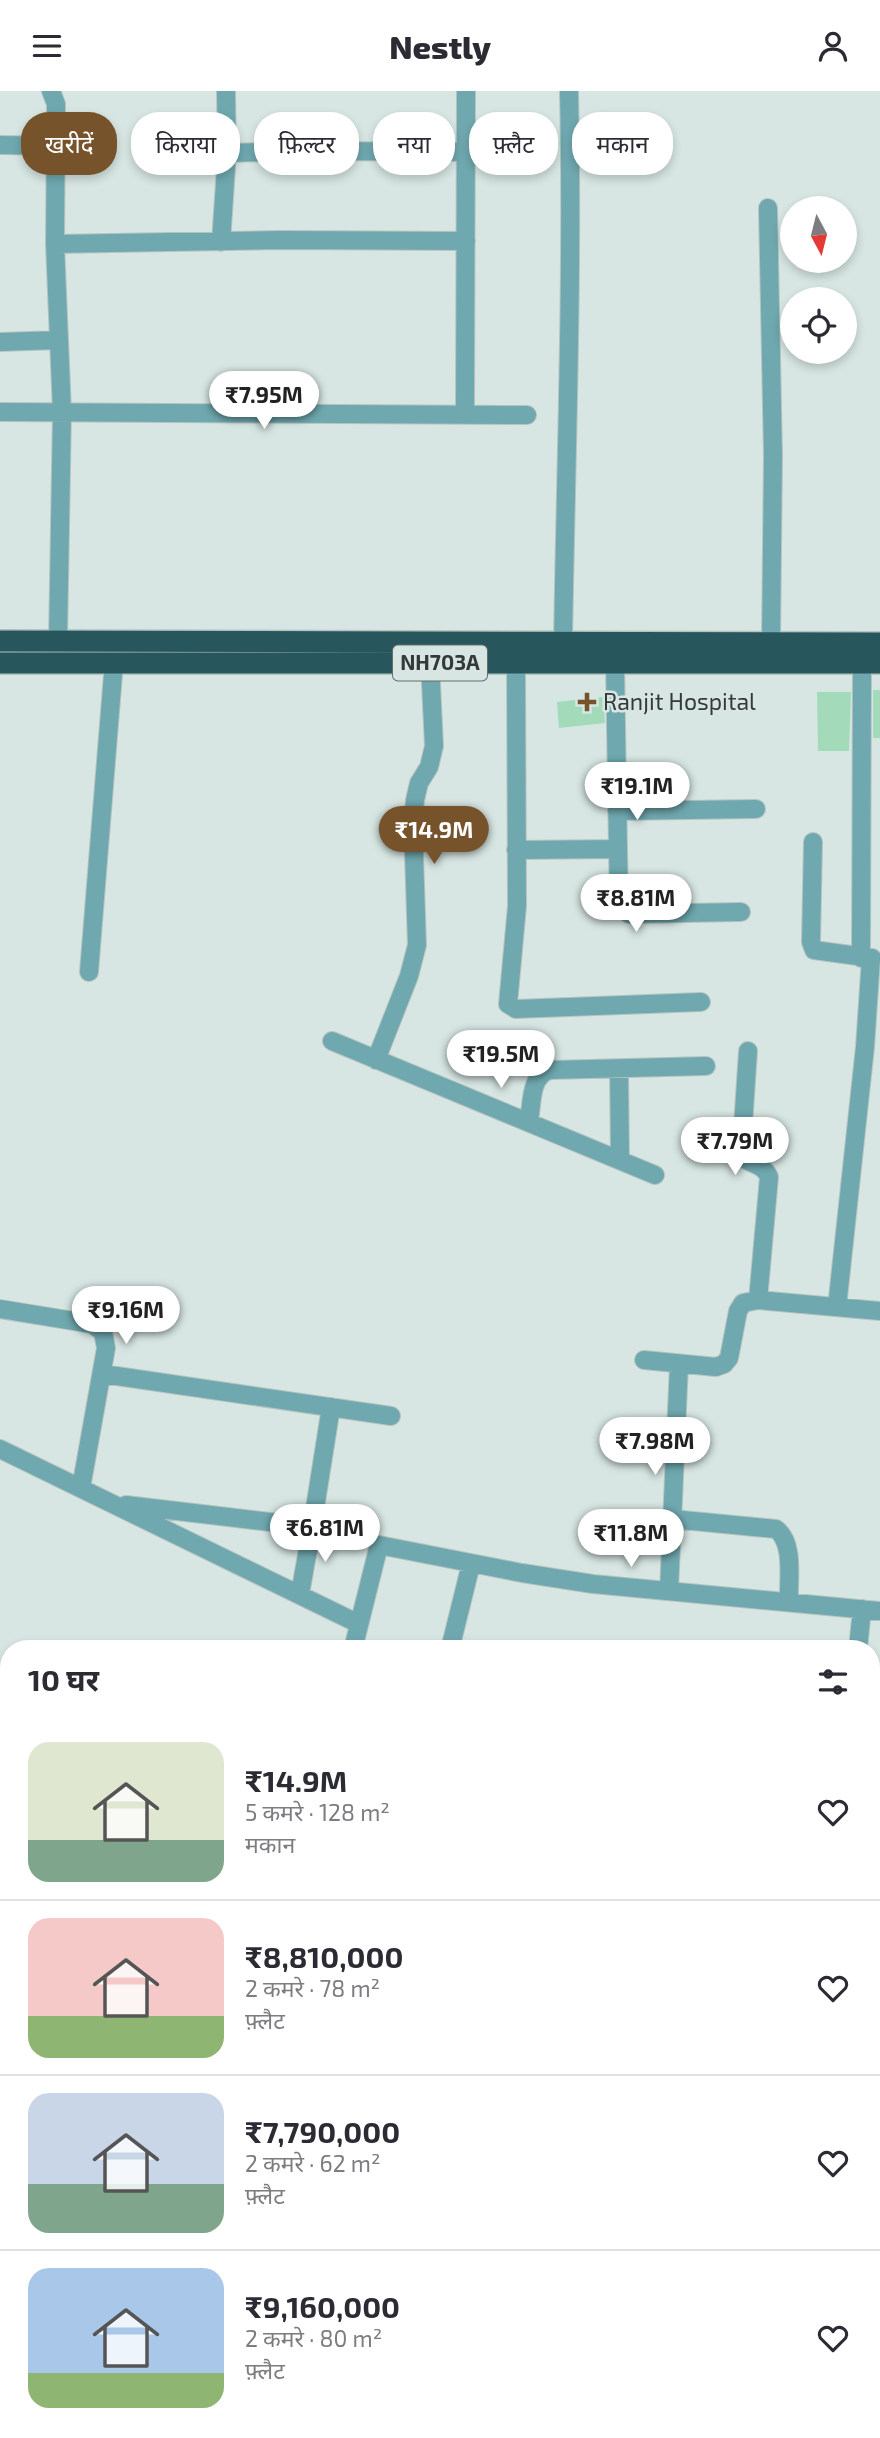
<!DOCTYPE html>
<html lang="hi">
<head>
<meta charset="utf-8">
<style>
  :root { --surface:#fff; --page:#f7f7f7; --text:#2b2b33; --muted:#7c7c81; --line:#e1e1e2; --accent:#77532c }
  body { margin:0; font-family:"Exo 2","Noto Sans Devanagari",sans-serif; background:var(--page); color:var(--text); height:100vh; display:flex; flex-direction:column; font-size:26px; white-space:nowrap }
  * { box-sizing:border-box; margin:0 }
  p { font-size:23px; color:var(--muted) }
  .icon { flex:none; width:38px; height:38px; fill:none; stroke:currentColor; stroke-width:2; stroke-linecap:round; stroke-linejoin:round }
  .map { position:relative; flex:1; overflow:hidden }
  .details { position:absolute; left:0px; top:1549px; width:880px; height:800px; display:flex; flex-direction:column; background:var(--surface); border-radius:28px 28px 0 0; box-shadow:0 4px 10px #0003 }
  .details>* { flex:none }
  .top-card { position:absolute; left:21px; top:21px; width:838px; height:63px; display:flex; gap:14px }
  .needle { width:46px; rotate:173deg }
  .buttons { position:absolute; left:780px; top:105px; display:grid; gap:14px }
  .buttons a { display:grid; place-items:center; width:77px; height:77px; border-radius:50%; background:var(--surface); box-shadow:0 4px 10px #0003; font-size:35px }
  .price { position:absolute; translate:-50% -60px; padding:0 16px; border-radius:24px; background:#fff; color:#222; font-size:23px; line-height:46px; filter:drop-shadow(0 2px 4px #0008) }
  .price::after { content:''; position:absolute; left:50%; top:42px; width:21px; height:16px; margin-left:-10px; background:inherit; clip-path:polygon(0 0,100% 0,50% 100%) }
  .price.active { background:var(--accent); color:#fff }
  ul { padding:0; list-style:none }
  li { display:flex; align-items:center; gap:21px; height:175px; padding:0 28px }
  li+li { border-top:2px solid var(--line) }
  li span { display:grid; place-items:center; flex:none; width:196px; height:140px; border-radius:21px; color:#555 }
  li>.icon { margin-inline-start:auto }
  span .icon { width:84px; height:84px; fill:#fffc; stroke-width:1 }
  li b { font-size:30px }
  h2 { display:flex; justify-content:space-between; align-items:center; height:84px; padding:0 28px; font-size:30px }
  .tag { padding:0 24px; border-radius:28px; background:var(--surface); box-shadow:0 4px 10px #0003; font-size:24px; line-height:63px }
  .tag.active { background:var(--accent); color:#fff }
  header { display:flex; justify-content:space-between; align-items:center; height:91px; padding:0 28px; background:var(--surface); font-size:32px; font-weight:800 }
  .map>svg:first-child { display:block }
  .building { fill:#a2daba }
  .lines { fill:none; stroke-linecap:round; stroke-linejoin:round }
  .minor-casing { stroke:#b6c4c1; stroke-width:20 }
  .highway-casing { stroke:#b6c4c1; stroke-width:24 }
  .minor { stroke:#6fa8af; stroke-width:18 }
  .highway { stroke:#27575d; stroke-width:21 }
  .poi-dot { fill:#77532c; stroke:#d7e6e3; stroke-width:2.5 }
  .labels { text-anchor:middle; stroke-width:5; stroke-linejoin:round; paint-order:stroke }
  .shield { fill:#d7e6e3; stroke:#656e6c; stroke-width:2 }
  .shield-label { font-size:21px; font-weight:bold; fill:#343a39 }
  .poi-label { font-size:23px; fill:#343a39; stroke:#d7e6e3; text-anchor:start }
</style>
</head>
<body>
<header><svg class="icon" aria-label="menu" viewBox="0 0 24 24"><path d="M4 6h16M4 12h16M4 18h16"/></svg>Nestly<svg class="icon" aria-label="person" viewBox="0 0 24 24"><circle cx="12" cy="8" r="4"/><path d="M4 21q1-7 8-7t8 7"/></svg></header>
<div class="map">
<svg width="880" height="2347" viewBox="0 0 880 2347">
  <rect width="100%" height="100%" fill="#d7e6e3"/>
  <path class="building" d="M873 599H880V647H873Z
    M817 601H851L849 660H818Z
    M603 606 605 632 559 637 557 611Z"/>
  <g class="lines">
    <defs>
      <path id="minor" d="M51 0 56 13 55 153 62 321 58 549
        M0 54 55 55
        M227 62 319 60 466 61
        M768 117 773 365 771 551
        M221 151 227 62 226 0
        M55 153 281 149 466 150
        M0 251 58 249
        M0 321 527 324
        M465 323 466 0
        M563 551C566 367 573 184 569 0
        M516 573 517 815 508 913 516 918 701 911
        M617 720 756 718
        M813 751 811 851 814 859 872 867
        M618 758 619 811 623 818 629 823 741 821
        M516 759 618 758 615 573
        M861 867 862 571
        M89 881 114 571
        M332 950 655 1084
        M748 960 741 1065C750 1074 763 1072 769 1086L758 1209
        M376 969 409 885 417 854 413 733 415 709 419 692 429 676 434 655 430 572
        M619 978 620 1069
        M529 1031C532 1013 530 984 550 979L706 975
        M837 1216 865 956 871 867
        M0 1218 92 1233 103 1241 106 1257 81 1397
        M644 1269 716 1276 724 1273 729 1267 738 1220 743 1212 758 1209 880 1220
        M103 1283 391 1325
        M0 1358 359 1533
        M126 1414 312 1436 331 1316
        M672 1428 776 1438C795 1452 788 1489 789 1511
        M669 1500 679 1273
        M300 1503 312 1436
        M353 1558 379 1454 522 1482 593 1493 880 1520
        M450 1558 471 1473
        M858 1558 862 1518
        M872 1642 880 1643
        M0 1935 9 1939
        M872 2071 880 2073
        M872 2188 880 2157
        M872 2205 880 2207
        M817 2340 845 2347
        M445 2347 447 2340
        M627 2347 629 2340
        M774 2347 776 2340"/>
      <path id="highway" d="M0 550 880 552
        M0 572H880"/>
    </defs>
    <use href="#minor" class="minor-casing"/>
    <use href="#highway" class="highway-casing"/>
    <use href="#minor" class="minor"/>
    <use href="#highway" class="highway"/>
  </g>
  <path class="poi-dot" d="M583.5 600.5h7v7h7v7h-7v7h-7v-7h-7v-7h7z"/>
  <g class="labels">
    <rect class="shield" x="393" y="554.5" width="94" height="35" rx="5"/>
    <g class="shield-label">
      <text x="440" y="579">NH703A</text>
    </g>
    <g class="poi-label">
      <text x="603" y="619">Ranjit Hospital</text>
    </g>
  </g>
</svg>
<div class="buttons">
<a><svg class="needle" viewBox="-14 -14 28 28"><path d="M0-13l5 13h-10z" fill="#e53935"/><path d="M0 13l5-13h-10z" fill="#7c7c81"/></svg></a>
<a><svg class="icon" aria-label="locate" viewBox="0 0 24 24"><circle cx="12" cy="12" r="6"/><path d="M12 2v4M12 18v4M2 12h4M18 12h4"/></svg></a>
</div>
<b class="price" style="left:264px;top:340px">₹7.95M</b>
<b class="price" style="left:637px;top:731px">₹19.1M</b>
<b class="price active" style="left:434px;top:775px">₹14.9M</b>
<b class="price" style="left:636px;top:843px">₹8.81M</b>
<b class="price" style="left:501px;top:999px">₹19.5M</b>
<b class="price" style="left:735px;top:1086px">₹7.79M</b>
<b class="price" style="left:126px;top:1255px">₹9.16M</b>
<b class="price" style="left:655px;top:1386px">₹7.98M</b>
<b class="price" style="left:325px;top:1473px">₹6.81M</b>
<b class="price" style="left:631px;top:1478px">₹11.8M</b>
<div class="top-card">
<a class="tag active">खरीदें</a>
<a class="tag">किराया</a>
<a class="tag">फ़िल्टर</a>
<a class="tag">नया</a>
<a class="tag">फ़्लैट</a>
<a class="tag">मकान</a>
</div>
<section class="details">
<h2>10 घर<svg class="icon" aria-label="filters" viewBox="0 0 24 24"><path d="M4 7h16M4 17h16"/><circle cx="9" cy="7" r="2"/><circle cx="15" cy="17" r="2"/></svg></h2>
<ul>
<li><span style="background:linear-gradient(#dfe7d0 70%,#7fa58c 0)"><svg class="icon" aria-label="home" viewBox="0 0 24 24"><path d="M3 11l9-7 9 7M6 9v11h12V9"/></svg></span><div><b>₹14.9M</b><p>5 कमरे · 128 m²</p><p>मकान</p></div><svg class="icon" aria-label="heart" viewBox="0 0 24 24"><path d="M12 20l-8-8c-3-5 5-10 8-4 3-6 11-1 8 4z"/></svg></li>
<li><span style="background:linear-gradient(#f6c9c9 70%,#8fb573 0)"><svg class="icon" aria-label="home" viewBox="0 0 24 24"><path d="M3 11l9-7 9 7M6 9v11h12V9"/></svg></span><div><b>₹8,810,000</b><p>2 कमरे · 78 m²</p><p>फ़्लैट</p></div><svg class="icon" aria-label="heart" viewBox="0 0 24 24"><path d="M12 20l-8-8c-3-5 5-10 8-4 3-6 11-1 8 4z"/></svg></li>
<li><span style="background:linear-gradient(#c9d6e8 65%,#7fa58c 0)"><svg class="icon" aria-label="home" viewBox="0 0 24 24"><path d="M3 11l9-7 9 7M6 9v11h12V9"/></svg></span><div><b>₹7,790,000</b><p>2 कमरे · 62 m²</p><p>फ़्लैट</p></div><svg class="icon" aria-label="heart" viewBox="0 0 24 24"><path d="M12 20l-8-8c-3-5 5-10 8-4 3-6 11-1 8 4z"/></svg></li>
<li><span style="background:linear-gradient(#a9c7e8 75%,#8fb573 0)"><svg class="icon" aria-label="home" viewBox="0 0 24 24"><path d="M3 11l9-7 9 7M6 9v11h12V9"/></svg></span><div><b>₹9,160,000</b><p>2 कमरे · 80 m²</p><p>फ़्लैट</p></div><svg class="icon" aria-label="heart" viewBox="0 0 24 24"><path d="M12 20l-8-8c-3-5 5-10 8-4 3-6 11-1 8 4z"/></svg></li>
</ul>
</section>
</div>
</body>
</html>
